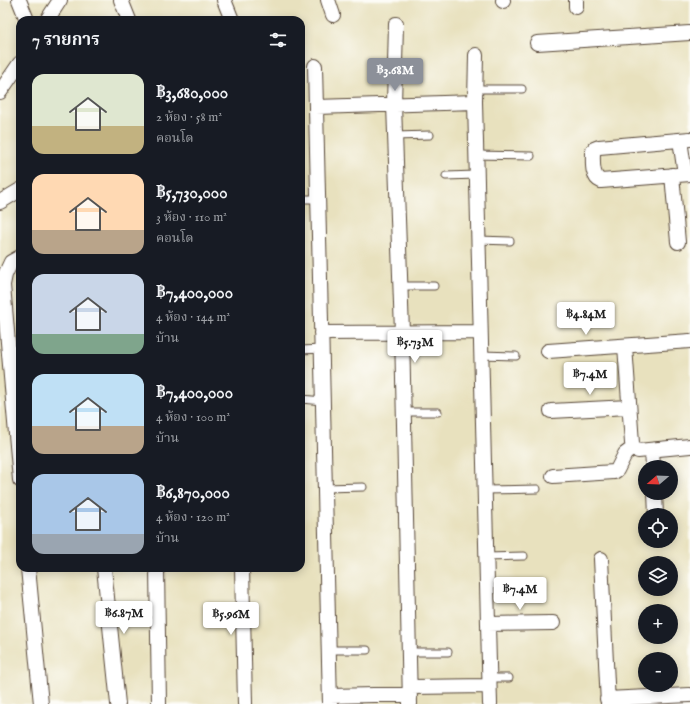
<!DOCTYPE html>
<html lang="th">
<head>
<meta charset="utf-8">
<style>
  :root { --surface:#171b24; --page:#20242c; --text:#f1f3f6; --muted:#9ea1a6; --accent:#8c9099 }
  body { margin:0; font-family:"IM FELL English","Noto Serif Thai",serif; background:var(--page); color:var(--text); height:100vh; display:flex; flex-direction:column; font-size:15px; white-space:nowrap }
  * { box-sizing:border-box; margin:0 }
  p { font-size:13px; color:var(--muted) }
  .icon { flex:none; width:22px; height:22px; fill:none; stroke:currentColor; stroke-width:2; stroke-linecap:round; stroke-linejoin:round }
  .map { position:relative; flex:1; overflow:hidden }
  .side { position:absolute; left:16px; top:16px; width:289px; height:556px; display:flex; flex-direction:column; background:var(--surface); border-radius:12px; box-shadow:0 2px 10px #0003 }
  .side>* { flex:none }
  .needle { width:26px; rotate:251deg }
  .fabs { position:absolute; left:638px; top:460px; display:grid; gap:8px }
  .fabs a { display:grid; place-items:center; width:40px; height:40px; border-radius:50%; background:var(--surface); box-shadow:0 2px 10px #0003; font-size:20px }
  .price { position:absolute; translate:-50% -34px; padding:0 9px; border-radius:4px; background:#fff; color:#222; font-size:13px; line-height:26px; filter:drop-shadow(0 1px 2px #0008) }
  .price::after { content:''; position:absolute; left:50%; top:24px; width:12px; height:9px; margin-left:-6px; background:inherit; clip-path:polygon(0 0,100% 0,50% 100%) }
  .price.active { background:var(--accent); color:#fff }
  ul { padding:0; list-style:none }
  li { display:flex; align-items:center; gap:12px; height:100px; padding:0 16px }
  li span { display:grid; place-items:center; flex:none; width:112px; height:80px; border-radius:12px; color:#555 }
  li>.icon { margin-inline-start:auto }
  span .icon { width:48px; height:48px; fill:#fffc; stroke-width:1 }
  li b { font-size:17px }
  h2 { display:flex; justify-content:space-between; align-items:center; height:48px; padding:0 16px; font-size:17px }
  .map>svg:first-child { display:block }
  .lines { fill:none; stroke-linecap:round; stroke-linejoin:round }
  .service-casing { stroke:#554536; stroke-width:9 }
  .minor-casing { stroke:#554536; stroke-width:16 }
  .service { stroke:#fff; stroke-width:7 }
  .minor { stroke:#fff; stroke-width:14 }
</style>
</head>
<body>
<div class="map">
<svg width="690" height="704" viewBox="0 0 690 704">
  <rect width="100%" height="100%" fill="#fdfcf7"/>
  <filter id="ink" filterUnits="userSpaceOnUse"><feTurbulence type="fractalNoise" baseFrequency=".025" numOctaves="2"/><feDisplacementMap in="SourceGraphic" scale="8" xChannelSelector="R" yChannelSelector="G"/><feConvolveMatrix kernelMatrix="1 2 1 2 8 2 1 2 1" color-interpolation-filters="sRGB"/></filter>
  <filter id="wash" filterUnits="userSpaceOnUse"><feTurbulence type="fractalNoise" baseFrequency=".012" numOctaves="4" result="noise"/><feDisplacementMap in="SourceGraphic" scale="16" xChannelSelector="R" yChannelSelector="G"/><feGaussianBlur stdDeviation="0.9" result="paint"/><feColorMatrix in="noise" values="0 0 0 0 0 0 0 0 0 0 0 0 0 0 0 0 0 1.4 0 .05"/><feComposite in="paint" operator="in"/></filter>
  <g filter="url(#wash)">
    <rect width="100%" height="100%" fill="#e8e1be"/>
  </g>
  <g filter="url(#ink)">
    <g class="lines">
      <defs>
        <path id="service" d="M475 89H522
          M395 136 430 135
          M476 155 531 156
          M446 176 476 175
          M301 199H318
          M478 240 510 241
          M400 286H434
          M301 350 322 349
          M481 355 516 356
          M301 399 323 401
          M403 412H438
          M325 488 363 487
          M485 490 537 489
          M487 557 524 556
          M329 650H367
          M409 652H448
          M489 678H509"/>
        <path id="minor" d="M19 0 27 20
          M121 0 129 20
          M224 0 232 20
          M328 0 333 15
          M503 0V1
          M576 0V7
          M47 20 60 0
          M396 24 394 105 402 332 410 704
          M537 43 690 33
          M476 55 475 102 490 704
          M315 66 330 704
          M0 92 20 63
          M316 107 475 102
          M690 139 599 147 594 149 593 151C593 161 591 177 601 181L690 174
          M680 140 685 174
          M672 175 678 242
          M0 202 20 190
          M20 257 11 262 5 275 3 285 20 480
          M321 333 480 332
          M625 346 632 443 633 448 638 451 690 446
          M548 351 690 341
          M551 411 629 407
          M652 450 653 467
          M553 476 614 472 617 470 625 454 633 448
          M655 493 656 515
          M601 559 608 704
          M28 568 41 704
          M104 568 118 704
          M157 568 159 704
          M242 568 245 704
          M488 624 553 623
          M410 687 489 686
          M330 696 374 695H410
          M607 699 690 695"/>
      </defs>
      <use href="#service" class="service-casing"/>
      <use href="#minor" class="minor-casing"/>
      <use href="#service" class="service"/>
      <use href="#minor" class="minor"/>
    </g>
  </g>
</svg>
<div class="fabs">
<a><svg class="needle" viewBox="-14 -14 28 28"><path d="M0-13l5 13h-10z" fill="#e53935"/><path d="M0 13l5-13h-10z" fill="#9ea1a6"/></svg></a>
<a><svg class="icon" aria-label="locate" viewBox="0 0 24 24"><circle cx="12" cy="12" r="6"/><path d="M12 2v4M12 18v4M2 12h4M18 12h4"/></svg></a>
<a><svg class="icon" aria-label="layers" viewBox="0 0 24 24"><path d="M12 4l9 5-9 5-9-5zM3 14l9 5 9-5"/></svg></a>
<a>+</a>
<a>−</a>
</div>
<b class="price active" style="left:395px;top:92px">฿3.68M</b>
<b class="price" style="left:586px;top:336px">฿4.84M</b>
<b class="price" style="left:415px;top:364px">฿5.73M</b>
<b class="price" style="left:590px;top:396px">฿7.4M</b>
<b class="price" style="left:520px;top:611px">฿7.4M</b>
<b class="price" style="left:124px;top:635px">฿6.87M</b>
<b class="price" style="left:231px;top:636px">฿5.96M</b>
<section class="side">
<h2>7 รายการ<svg class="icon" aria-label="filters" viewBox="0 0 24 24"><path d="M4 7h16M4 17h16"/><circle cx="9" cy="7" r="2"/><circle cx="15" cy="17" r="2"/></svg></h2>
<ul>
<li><span style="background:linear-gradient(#dfe7d0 65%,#c2b280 0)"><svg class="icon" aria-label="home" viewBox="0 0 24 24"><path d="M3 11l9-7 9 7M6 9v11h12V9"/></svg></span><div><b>฿3,680,000</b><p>2 ห้อง · 58 m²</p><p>คอนโด</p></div></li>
<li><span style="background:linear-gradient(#ffd9b3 70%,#b9a48a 0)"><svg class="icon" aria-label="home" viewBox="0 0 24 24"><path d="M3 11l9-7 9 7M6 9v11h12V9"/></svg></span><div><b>฿5,730,000</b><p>3 ห้อง · 110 m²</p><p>คอนโด</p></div></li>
<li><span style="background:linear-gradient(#c9d6e8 75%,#7fa58c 0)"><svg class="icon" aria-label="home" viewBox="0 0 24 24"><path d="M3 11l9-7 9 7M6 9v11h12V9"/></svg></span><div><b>฿7,400,000</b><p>4 ห้อง · 144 m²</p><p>บ้าน</p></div></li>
<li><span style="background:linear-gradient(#bfe0f5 65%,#b9a48a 0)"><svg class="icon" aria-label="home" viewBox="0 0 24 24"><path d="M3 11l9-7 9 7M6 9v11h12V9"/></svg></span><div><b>฿7,400,000</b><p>4 ห้อง · 100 m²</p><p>บ้าน</p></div></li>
<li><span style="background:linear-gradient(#a9c7e8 75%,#9aa5b1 0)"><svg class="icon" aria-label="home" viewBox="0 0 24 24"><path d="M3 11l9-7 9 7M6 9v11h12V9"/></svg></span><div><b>฿6,870,000</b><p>4 ห้อง · 120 m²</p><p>บ้าน</p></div></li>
</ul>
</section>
</div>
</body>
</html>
